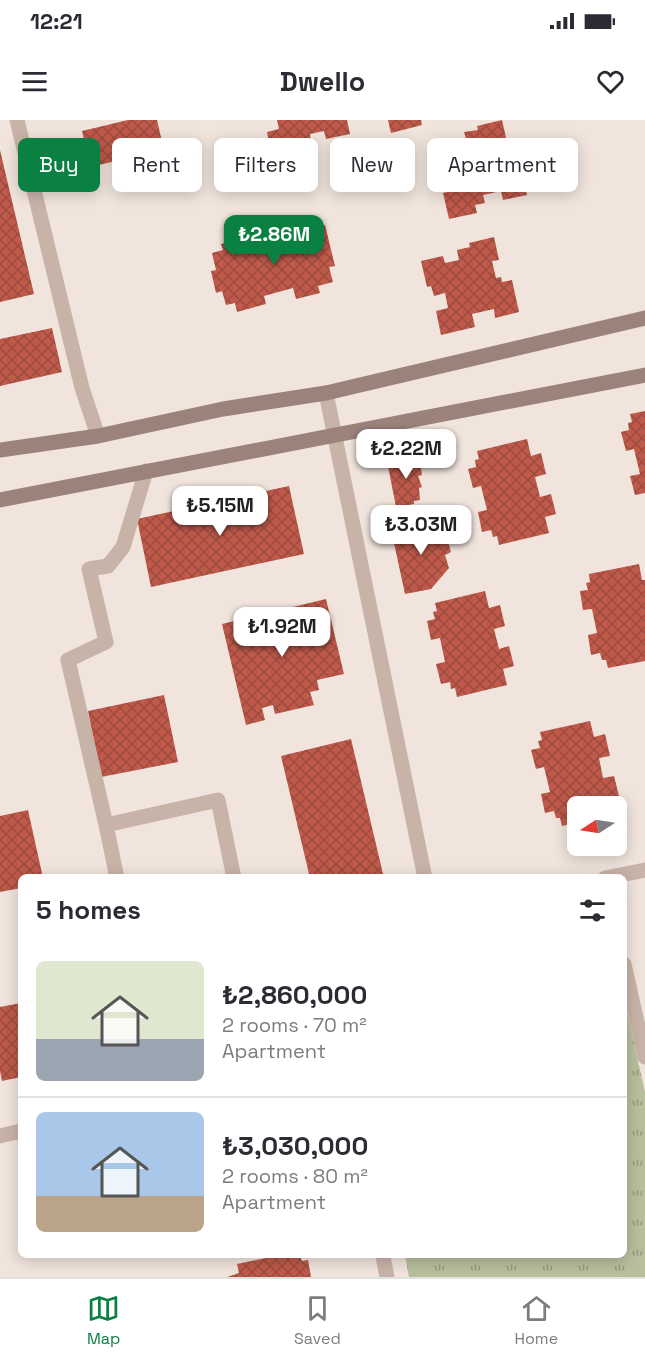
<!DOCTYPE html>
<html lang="en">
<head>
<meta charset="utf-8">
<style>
  :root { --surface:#fff; --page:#f2f2f3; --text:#2b2b33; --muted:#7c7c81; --line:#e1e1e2; --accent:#0b8043 }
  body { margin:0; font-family:"Space Grotesk",sans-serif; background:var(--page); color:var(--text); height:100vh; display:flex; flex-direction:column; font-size:22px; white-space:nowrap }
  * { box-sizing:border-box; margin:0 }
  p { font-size:20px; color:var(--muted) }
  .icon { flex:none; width:33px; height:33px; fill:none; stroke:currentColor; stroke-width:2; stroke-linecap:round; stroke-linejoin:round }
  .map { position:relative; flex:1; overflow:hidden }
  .drawer { position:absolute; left:18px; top:754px; width:609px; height:384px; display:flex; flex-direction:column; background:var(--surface); border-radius:9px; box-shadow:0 3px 15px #0003 }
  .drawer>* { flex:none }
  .top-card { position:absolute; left:18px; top:18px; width:609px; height:54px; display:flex; gap:12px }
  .needle { width:39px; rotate:258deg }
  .tools { position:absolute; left:567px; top:676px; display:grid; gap:12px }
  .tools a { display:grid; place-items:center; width:60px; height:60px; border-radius:9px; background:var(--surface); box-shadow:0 3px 15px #0003; font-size:30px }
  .price { position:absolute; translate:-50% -51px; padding:0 14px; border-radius:12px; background:#fff; color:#222; font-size:20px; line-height:39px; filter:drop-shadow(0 2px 3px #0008) }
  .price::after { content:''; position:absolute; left:50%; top:36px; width:18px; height:14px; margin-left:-9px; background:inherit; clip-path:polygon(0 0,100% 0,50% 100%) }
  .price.active { background:var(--accent); color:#fff }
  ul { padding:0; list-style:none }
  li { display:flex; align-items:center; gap:18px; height:150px; padding:0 18px }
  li+li { border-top:2px solid var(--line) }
  li span { display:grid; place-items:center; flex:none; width:168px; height:120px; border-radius:9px; color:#555 }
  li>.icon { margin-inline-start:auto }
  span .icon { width:72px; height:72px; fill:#fffc; stroke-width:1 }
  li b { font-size:26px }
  h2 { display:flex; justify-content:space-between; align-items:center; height:72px; padding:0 18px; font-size:26px }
  .chip { padding:0 21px; border-radius:9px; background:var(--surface); box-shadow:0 3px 15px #0003; font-size:21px; line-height:54px }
  .chip.active { background:var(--accent); color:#fff }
  .status { display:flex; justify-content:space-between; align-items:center; height:42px; padding:0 30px; background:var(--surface); direction:ltr }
  .status svg { height:16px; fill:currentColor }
  header { display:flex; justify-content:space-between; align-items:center; height:78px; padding:0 18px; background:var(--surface); font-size:27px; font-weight:600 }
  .dock { display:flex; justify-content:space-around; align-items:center; height:84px; border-top:2px solid var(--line); background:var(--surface); font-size:16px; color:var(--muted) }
  .dock a { display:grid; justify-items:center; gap:3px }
  .dock .active { color:var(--accent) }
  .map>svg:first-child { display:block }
  .grass { fill:url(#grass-tufts) }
  .building { fill:url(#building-cross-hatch) }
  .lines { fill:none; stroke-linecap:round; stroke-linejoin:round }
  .street { stroke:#c8b3a8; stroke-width:15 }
  .secondary { stroke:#9b827a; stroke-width:15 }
</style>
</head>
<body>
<div class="status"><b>12:21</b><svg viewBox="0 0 49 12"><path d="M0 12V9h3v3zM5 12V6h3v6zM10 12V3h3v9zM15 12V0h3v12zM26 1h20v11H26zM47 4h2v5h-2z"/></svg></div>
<header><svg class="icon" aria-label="menu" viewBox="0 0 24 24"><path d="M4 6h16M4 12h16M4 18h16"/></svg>Dwello<svg class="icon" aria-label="heart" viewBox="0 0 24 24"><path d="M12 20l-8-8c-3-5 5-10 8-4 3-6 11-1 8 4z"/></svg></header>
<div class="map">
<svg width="645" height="1157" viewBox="0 0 645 1157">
  <defs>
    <pattern id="grass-tufts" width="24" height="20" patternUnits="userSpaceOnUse" patternTransform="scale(1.5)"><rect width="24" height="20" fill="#b7bf9d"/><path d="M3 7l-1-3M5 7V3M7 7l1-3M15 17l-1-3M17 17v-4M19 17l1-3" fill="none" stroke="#969b80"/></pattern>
    <pattern id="building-cross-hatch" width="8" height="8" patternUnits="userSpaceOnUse" patternTransform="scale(1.5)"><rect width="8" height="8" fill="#bf5a4b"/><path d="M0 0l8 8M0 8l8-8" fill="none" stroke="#9c4b3e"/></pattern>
  </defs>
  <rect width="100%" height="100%" fill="#f0e4dc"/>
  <path class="grass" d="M624 879 645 972V1157H409L405 1136H624Z"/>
  <path class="building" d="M128 0H157L164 30 90 47 82 11Z
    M277 0H347L350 14 326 19 324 11 310 14 311 22 303 24 304 29 272 36 267 12 279 9Z
    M388 0H421L422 5 391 13Z
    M502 0 507 22 500 24 504 41 509 39 510 45 520 43 527 75 503 80 501 71 483 75 485 83 475 85 477 93 449 99 443 73 456 70 452 57 441 60 439 49 434 50 428 24 451 18 453 26 467 22 464 12 478 10 477 6Z
    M0 30 34 174 0 182Z
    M313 100 314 108 325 105 335 146 329 147 333 162 318 166 320 173 296 179 293 168 264 176 266 184 237 192 235 183 226 185 222 171 216 173 211 151 216 150 212 133 223 130 221 124 255 116 257 125 278 119 276 110Z
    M494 117 499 140 492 141 496 158 501 157 502 162 512 160 519 192 495 198 494 189 472 194 475 207 441 215 436 191 448 188 445 173 434 176 431 166 427 167 421 141 443 136 445 143 459 140 457 130 470 127 469 123Z
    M52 208 62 252 0 266V219Z
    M645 291V373L635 375 630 356 640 354 634 329 626 331 621 312 629 310 628 303 632 302 630 294Z
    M527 319 531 336 541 333 546 354 535 357 540 377 551 374 556 394 545 397 549 413 499 425 497 416 493 417 491 410 482 412 478 392 487 390 481 366 473 368 468 349 476 347 475 340 479 339 477 331Z
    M419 336 422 355 418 356 422 367 419 368 420 380 414 381V384L396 387 387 341Z
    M289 366 304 434 151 467 137 399Z
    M427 402 442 411 447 419 451 432 445 435 449 448 431 469 405 474 391 409Z
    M639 444 642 460H645V541L608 548 606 540H602L600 533 591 535 588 515 597 513 592 489 583 490 580 471 588 470 586 463 590 462 589 454Z
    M485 471 489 488 500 485 505 506 494 509 499 529 509 526 514 546 503 549 507 565 457 577 455 568 451 569 450 562 441 564 436 544 445 542 440 518 431 520 427 501 435 499 433 492 437 491 435 483Z
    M326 479 344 554 317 560 319 570 310 572 314 585 275 594 273 585 262 588 265 600 246 605 222 504Z
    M164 575 178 642 101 657 88 591Z
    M590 601 594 617 605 614 610 636 599 638 603 658 614 656 619 676 608 678 610 687H578V702L562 706 560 698H556L554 691 545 693 541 674 550 672 544 647 536 649 531 630 540 628 538 621 542 620 540 612Z
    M351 619 384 758H310L281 636Z
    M28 690 43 758H21V768L0 772V696Z
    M21 883V957L2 961 0 951V887Z
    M276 1136H300L302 1141 308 1140 311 1157H227L239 1153 237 1144Z"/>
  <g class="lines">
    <path class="street" d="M17 0 82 268 98 316
      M326 273 425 758
      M106 705 68 540 106 522 89 449 108 446 123 427 146 351
      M117 758 106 705 218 680 234 758
      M605 758 645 750
      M624 844 645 937
      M0 1016 21 1011
      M383 1136 387 1157"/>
    <path class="secondary" d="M0 330 98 316 223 289 326 273 645 198
      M0 380 645 255"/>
  </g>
</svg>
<div class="tools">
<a><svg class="needle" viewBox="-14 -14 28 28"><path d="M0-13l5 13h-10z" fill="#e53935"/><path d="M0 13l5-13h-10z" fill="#7c7c81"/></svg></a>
</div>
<b class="price active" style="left:274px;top:146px">₺2.86M</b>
<b class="price" style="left:406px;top:360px">₺2.22M</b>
<b class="price" style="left:220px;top:417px">₺5.15M</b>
<b class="price" style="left:421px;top:436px">₺3.03M</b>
<b class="price" style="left:282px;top:538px">₺1.92M</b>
<div class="top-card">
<a class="chip active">Buy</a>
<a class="chip">Rent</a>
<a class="chip">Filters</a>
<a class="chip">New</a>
<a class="chip">Apartment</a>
</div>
<section class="drawer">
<h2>5 homes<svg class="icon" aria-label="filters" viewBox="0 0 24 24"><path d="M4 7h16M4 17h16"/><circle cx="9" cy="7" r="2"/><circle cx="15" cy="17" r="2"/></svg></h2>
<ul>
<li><span style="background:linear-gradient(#dfe7d0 65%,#9aa5b1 0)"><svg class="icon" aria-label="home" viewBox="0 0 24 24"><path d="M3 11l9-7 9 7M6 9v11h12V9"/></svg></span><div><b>₺2,860,000</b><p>2 rooms · 70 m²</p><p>Apartment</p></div></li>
<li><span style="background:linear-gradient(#a9c7e8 70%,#b9a48a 0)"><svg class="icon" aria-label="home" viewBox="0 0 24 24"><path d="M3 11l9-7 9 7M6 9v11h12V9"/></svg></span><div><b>₺3,030,000</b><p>2 rooms · 80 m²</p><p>Apartment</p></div></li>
</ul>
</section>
</div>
<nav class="dock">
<a class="active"><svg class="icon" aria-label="map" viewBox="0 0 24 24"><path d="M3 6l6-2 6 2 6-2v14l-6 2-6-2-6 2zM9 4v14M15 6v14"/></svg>Map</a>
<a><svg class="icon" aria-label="saved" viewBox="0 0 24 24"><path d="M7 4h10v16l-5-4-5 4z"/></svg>Saved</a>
<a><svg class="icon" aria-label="home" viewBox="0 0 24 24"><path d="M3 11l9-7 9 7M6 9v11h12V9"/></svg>Home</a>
</nav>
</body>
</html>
